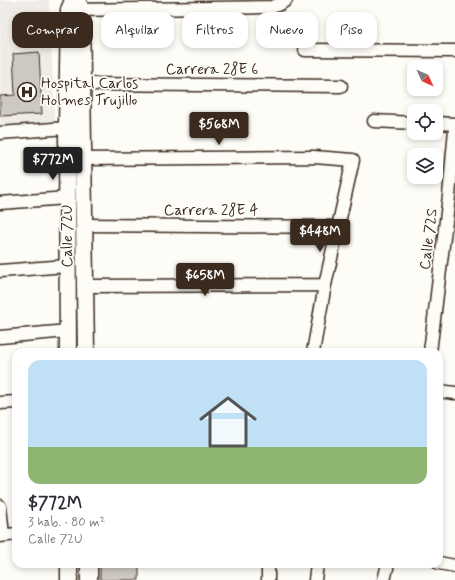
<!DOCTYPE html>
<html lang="es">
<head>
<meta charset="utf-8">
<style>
  :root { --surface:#fff; --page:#f7f7f7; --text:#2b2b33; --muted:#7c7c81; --line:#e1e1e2; --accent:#3b2a1e }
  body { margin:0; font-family:Mynerve,sans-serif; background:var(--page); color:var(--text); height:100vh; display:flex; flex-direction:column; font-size:15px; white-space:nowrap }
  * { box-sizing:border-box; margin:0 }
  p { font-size:13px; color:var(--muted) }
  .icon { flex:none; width:22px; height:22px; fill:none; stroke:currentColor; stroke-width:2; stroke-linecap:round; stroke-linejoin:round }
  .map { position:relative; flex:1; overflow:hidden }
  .sheet { position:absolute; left:12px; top:348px; width:431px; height:220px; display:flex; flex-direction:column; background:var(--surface); border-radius:12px; box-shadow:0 2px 6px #0003 }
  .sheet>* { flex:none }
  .guide { position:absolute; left:12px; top:12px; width:431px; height:36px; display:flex; gap:8px }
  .needle { width:26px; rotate:134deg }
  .controls { position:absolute; left:407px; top:60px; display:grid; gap:8px }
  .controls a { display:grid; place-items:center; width:36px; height:36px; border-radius:8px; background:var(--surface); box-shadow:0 2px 6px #0003; font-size:20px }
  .price { position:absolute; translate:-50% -34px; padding:0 9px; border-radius:4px; background:var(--accent); color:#fff; font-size:13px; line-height:26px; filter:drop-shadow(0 1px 2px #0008) }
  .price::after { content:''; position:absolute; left:50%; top:24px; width:12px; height:9px; margin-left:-6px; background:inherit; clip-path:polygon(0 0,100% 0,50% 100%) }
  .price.selected { background:#222; color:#fff }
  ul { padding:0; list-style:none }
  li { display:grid; align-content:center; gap:8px; height:212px; padding:0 16px }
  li+li { border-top:1px solid var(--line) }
  li span { display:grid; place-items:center; height:124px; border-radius:12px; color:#555 }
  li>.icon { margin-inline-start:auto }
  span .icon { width:72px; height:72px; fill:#fffc; stroke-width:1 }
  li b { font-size:17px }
  .tag { padding:0 14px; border-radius:12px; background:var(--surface); box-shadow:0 2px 6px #0003; font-size:14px; line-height:36px }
  .tag.selected { background:var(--accent); color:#fff }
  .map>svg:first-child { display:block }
  .built { fill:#efece7 }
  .building { fill:#cdc8c2; stroke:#3b2a1e }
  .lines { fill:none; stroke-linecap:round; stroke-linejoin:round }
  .street-casing { stroke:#3b2a1e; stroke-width:15 }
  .secondary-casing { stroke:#3b2a1e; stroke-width:19 }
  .street { stroke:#fdfcf7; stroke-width:12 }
  .secondary { stroke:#fdfcf7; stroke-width:16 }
  .labels { text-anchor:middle; stroke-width:3.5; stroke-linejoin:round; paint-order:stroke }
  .street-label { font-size:15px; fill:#3b2a1e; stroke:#fdfcf7 }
  .poi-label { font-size:15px; fill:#3b2a1e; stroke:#fdfcf7; text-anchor:start }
</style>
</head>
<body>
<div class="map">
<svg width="455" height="580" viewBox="0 0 455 580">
  <rect width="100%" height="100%" fill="#fdfcf7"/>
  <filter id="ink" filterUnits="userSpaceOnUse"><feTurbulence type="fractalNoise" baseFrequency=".025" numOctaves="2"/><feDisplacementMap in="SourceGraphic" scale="8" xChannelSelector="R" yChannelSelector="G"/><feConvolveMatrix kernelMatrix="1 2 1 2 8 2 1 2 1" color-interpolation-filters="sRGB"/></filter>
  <g filter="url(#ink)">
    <path class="built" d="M0 0H49L55 123 0 126Z"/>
    <path class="building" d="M39 52 42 114 0 116V96L15 95 13 54Z
      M100 564H139V580H100Z"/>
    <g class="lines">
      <defs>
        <path id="street" d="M73 10 272 7 280 4 286 0
          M305 50 455 51
          M82 84 341 86
          M374 121 414 123
          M436 123 455 124
          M0 133 67 128
          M83 159 314 157 353 160 325 285 313 352
          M0 203 67 198
          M85 225 338 227
          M0 271 67 266
          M85 286 325 285
          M0 337 68 331
          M430 352 449 196 455 129
          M439 391 455 393
          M0 403 16 402
          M0 506 3 535
          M0 536 16 534
          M439 563 455 566
          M268 580V564
          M315 580 317 564
          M384 580 388 564"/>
        <path id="secondary" d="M77 0 81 9 86 352
          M68 352 67 128 69 10 73 0
          M69 564V580
          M89 580V564"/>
      </defs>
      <use href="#street" class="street-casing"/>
      <use href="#secondary" class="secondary-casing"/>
      <use href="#street" class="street"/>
      <use href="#secondary" class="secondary"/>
    </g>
  </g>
  <defs>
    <symbol id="hospital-ring" viewBox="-11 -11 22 22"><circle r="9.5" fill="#fdfcf7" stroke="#3b2a1e" stroke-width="1.5"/><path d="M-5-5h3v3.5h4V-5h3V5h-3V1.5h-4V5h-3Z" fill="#3b2a1e"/></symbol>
  </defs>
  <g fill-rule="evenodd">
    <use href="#hospital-ring" x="16" y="81" width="22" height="22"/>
  </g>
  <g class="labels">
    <g class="street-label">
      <text x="212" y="74">Carrera 28E 6</text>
      <text x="211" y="215">Carrera 28E 4</text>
      <text transform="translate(67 236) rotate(-90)" y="5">Calle 72U</text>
      <text transform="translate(428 239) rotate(-83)" y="5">Calle 72S</text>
    </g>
    <g class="poi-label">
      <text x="41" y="88">Hospital Carlos<tspan x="41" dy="17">Holmes Trujillo</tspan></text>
    </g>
  </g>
</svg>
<div class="controls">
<a><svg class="needle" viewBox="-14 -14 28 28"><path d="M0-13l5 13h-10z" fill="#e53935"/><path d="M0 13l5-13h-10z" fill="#7c7c81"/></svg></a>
<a><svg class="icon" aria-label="locate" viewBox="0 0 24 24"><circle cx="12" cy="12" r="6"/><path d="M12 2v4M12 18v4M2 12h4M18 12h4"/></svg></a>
<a><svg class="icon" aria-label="layers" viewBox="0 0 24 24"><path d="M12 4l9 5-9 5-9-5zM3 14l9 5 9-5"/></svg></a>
</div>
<b class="price" style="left:219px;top:146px">$568M</b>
<b class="price selected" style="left:53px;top:181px">$772M</b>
<b class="price" style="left:320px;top:253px">$448M</b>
<b class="price" style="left:205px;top:297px">$658M</b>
<div class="guide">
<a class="tag selected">Comprar</a>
<a class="tag">Alquilar</a>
<a class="tag">Filtros</a>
<a class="tag">Nuevo</a>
<a class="tag">Piso</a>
</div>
<section class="sheet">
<ul>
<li><span style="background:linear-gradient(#bfe0f5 70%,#8fb573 0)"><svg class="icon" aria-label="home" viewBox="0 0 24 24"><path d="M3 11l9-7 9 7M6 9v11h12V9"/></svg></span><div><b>$772M</b><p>3 hab. · 80 m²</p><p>Calle 72U</p></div></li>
</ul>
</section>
</div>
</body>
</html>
